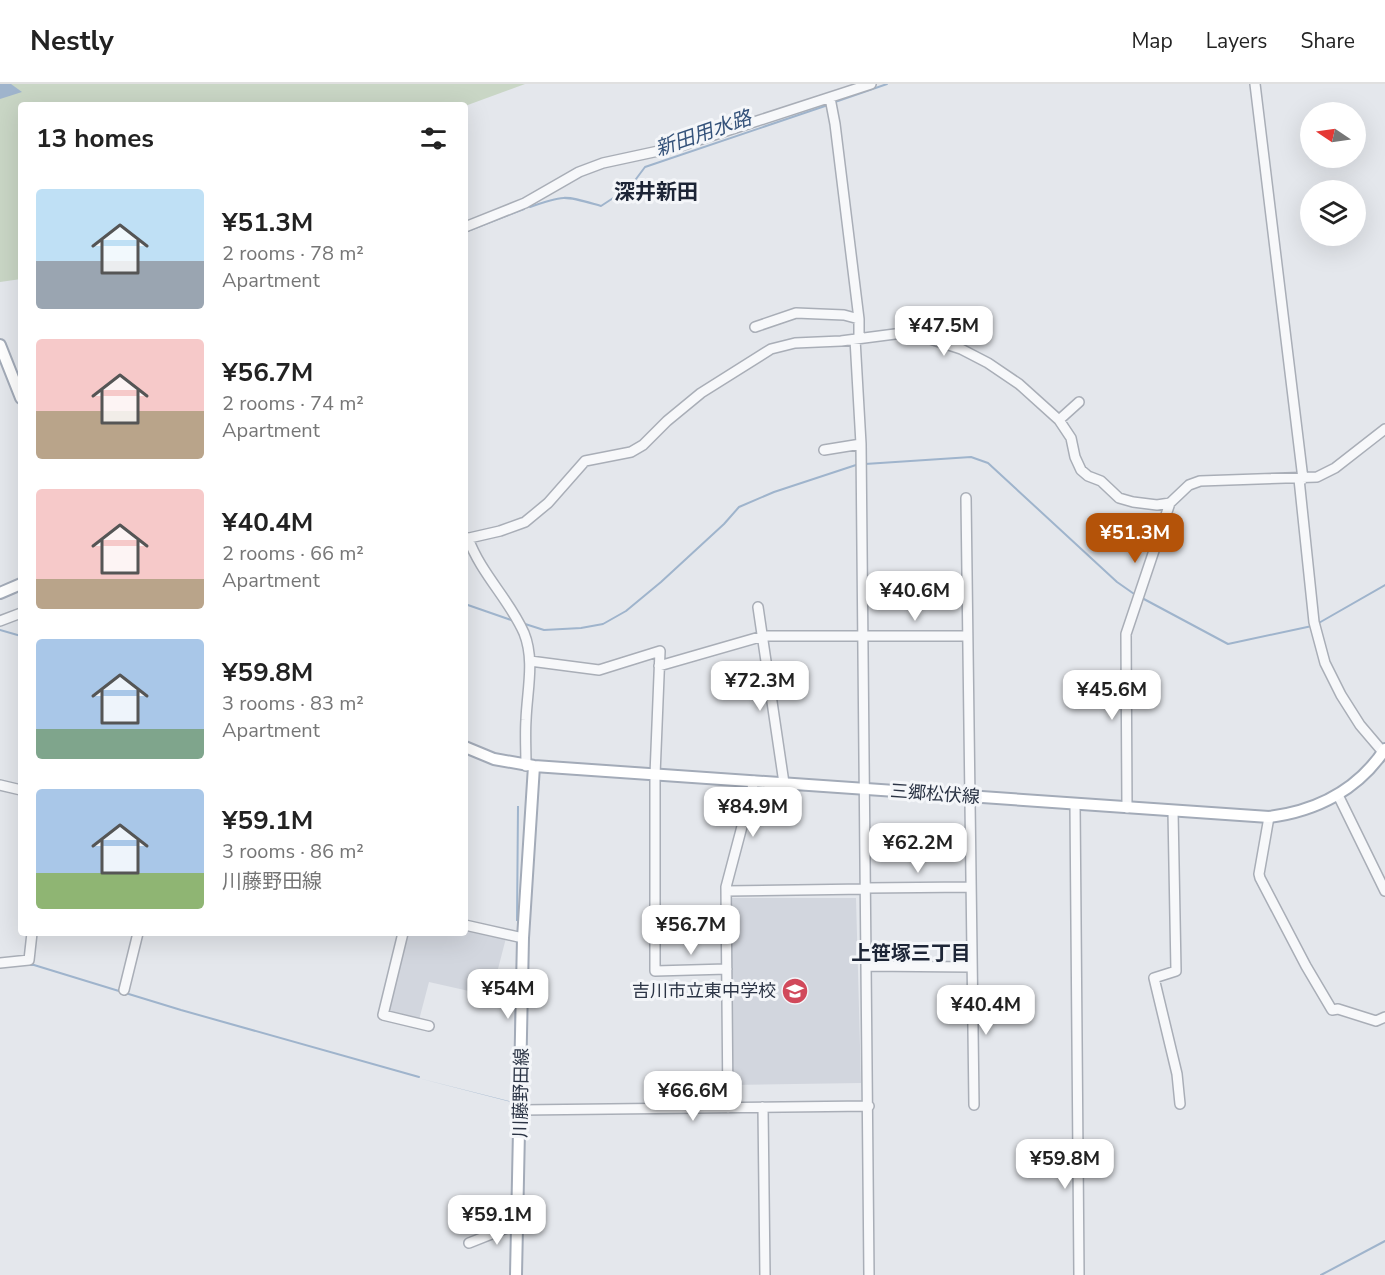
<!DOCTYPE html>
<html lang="en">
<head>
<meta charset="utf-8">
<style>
  :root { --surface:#fff; --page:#f6f6f6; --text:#222; --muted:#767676; --line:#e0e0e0; --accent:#b45309 }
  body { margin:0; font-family:"Nunito Sans","Noto Sans JP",sans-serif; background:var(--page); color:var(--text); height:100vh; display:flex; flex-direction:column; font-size:22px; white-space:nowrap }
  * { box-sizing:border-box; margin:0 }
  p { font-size:20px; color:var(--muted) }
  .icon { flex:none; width:33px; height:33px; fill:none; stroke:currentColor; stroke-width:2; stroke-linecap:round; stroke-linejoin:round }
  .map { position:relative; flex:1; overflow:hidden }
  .side { position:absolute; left:18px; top:18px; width:450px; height:834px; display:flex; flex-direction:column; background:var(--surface); border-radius:6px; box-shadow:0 6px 24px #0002 }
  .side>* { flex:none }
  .needle { width:39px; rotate:283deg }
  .tools { position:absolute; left:1300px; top:18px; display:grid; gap:12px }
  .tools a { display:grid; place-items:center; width:66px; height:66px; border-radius:50%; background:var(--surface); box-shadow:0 6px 24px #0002; font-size:30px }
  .price { position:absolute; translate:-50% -51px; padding:0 14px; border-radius:12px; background:#fff; color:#222; font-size:20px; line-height:39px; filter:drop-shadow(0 2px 3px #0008) }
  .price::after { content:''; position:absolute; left:50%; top:36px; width:18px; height:14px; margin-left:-9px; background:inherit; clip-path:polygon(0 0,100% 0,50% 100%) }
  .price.active { background:var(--accent); color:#fff }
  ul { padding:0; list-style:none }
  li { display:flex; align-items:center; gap:18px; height:150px; padding:0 18px }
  li span { display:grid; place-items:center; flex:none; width:168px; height:120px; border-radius:6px; color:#555 }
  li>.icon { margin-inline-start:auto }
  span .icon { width:72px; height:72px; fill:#fffc; stroke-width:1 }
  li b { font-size:26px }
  h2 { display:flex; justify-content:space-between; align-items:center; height:72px; padding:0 18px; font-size:26px }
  header { display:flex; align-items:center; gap:36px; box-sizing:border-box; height:84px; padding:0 30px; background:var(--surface); border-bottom:2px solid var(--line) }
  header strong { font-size:28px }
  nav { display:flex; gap:33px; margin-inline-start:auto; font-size:21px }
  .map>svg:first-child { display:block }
  .built { fill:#d2d6de }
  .green { fill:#c9d6c5 }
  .water { fill:#9fb4cc }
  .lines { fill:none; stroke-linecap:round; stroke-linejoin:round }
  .stream { stroke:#9fb4cc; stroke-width:2 }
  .minor-casing { stroke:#a9aeb7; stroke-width:12 }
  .major-casing { stroke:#a3abb8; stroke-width:14 }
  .minor { stroke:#f7f8fa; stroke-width:9 }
  .major { stroke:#fff; stroke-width:10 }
  .labels { text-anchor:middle; stroke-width:6; stroke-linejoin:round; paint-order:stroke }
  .street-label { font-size:18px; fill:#2b3445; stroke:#f4f6f9 }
  .poi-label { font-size:18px; fill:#2b3445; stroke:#f4f6f9; text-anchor:end }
  .water-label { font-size:20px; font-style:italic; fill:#34527a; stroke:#f4f6f9 }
  .neighbourhood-label { font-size:20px; font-weight:bold; fill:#1d2536; stroke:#f4f6f9 }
  .quarter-label { font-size:21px; font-weight:bold; fill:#1d2536; stroke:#f4f6f9 }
</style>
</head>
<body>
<header>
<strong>Nestly</strong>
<nav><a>Map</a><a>Layers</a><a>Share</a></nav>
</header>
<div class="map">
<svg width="1385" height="1191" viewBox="0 0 1385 1191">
  <rect width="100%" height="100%" fill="#e4e7ec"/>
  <path class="built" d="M732 814H856L861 999 731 1001Z
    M465 844 506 854 491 912 429 898 419 936 388 928 406 849H465Z"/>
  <path class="green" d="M0 0H525L465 22 21 21V195L0 198Z"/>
  <path class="water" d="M0 0H11L22 8 0 15Z
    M517 722H519L518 837H516Z
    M515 918V1019L418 994 513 1018Z"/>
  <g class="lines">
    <path class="stream" d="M835 18 887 0
      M530 123C565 110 566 112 601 122L630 103 645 83 828 21
      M465 148 524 125
      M865 380 971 373 988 379 1117 498 1137 512
      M1142 514 1228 560 1312 542
      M465 520 514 537
      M522 539 544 546 581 544 603 540 626 527 661 498 724 440 739 423 774 408 859 380
      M1317 540 1385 501
      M0 546 21 552
      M27 881H34L181 926 419 993
      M1321 1191 1385 1157"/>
    <defs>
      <path id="minor" d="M1255 0 1303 395
        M830 14 835 40 859 235V254
        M465 143 525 119 579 88 603 79 677 63 871 0
        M755 243 796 229 844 231 859 235
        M855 255 861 360 869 1191
        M1059 336 1079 318
        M824 366 861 360
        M1299 395 1314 538 1325 579 1341 611 1360 641 1383 668
        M966 414 974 1021
        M468 454C481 490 509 515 524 549 535 576 527 607 526 636 525 651 526 666 526 682
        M465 455 500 447 525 438 548 419 585 377 631 368 643 361 667 337 701 309 771 265 795 259 841 257 895 250H915L961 265 988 279 1019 300 1059 336 1071 354 1075 373 1081 386 1088 392 1101 397 1119 414 1133 418 1157 421 1170 419 1189 401 1200 397 1317 393 1335 384 1385 345
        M758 523 784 699
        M0 537 21 529
        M530 577 599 586 660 567 655 691V887L727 885
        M659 582 763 552H967
        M0 701 21 706
        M1338 711 1385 807
        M1075 720 1079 1191
        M1127 724 1126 550 1170 419
        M1173 727 1176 887 1154 894 1177 990 1180 1020
        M1269 733 1259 790 1260 794 1306 882 1332 926 1338 925 1376 937 1385 933
        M866 804 971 803
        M726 807 866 805
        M465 841 523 854
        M403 849 383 931 429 942
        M0 879 29 876 32 849
        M867 882 971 883
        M124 906 138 849
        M763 1023 765 1191
        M728 1024 726 803 754 697
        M521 1026 869 1022
        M469 1159 517 1140"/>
      <path id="major" d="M0 261 21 314
        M0 509 21 500
        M465 663 494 675 534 682 1269 733C1316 727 1358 706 1385 665
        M516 1191 523 854 534 682"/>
    </defs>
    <use href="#minor" class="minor-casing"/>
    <use href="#major" class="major-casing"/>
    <use href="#minor" class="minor"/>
    <use href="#major" class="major"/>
  </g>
  <defs>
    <symbol id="school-disc" viewBox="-11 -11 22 22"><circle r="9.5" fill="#d1495b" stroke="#f4f6f9"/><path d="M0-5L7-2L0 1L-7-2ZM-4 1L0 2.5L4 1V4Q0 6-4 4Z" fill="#fff"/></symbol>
  </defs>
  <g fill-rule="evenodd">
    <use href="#school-disc" x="780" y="892" width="30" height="30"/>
  </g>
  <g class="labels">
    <g class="street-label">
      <text transform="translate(935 710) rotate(4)" y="6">三郷松伏線</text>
      <text transform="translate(521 1009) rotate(-89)" y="6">川藤野田線</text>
    </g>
    <g class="poi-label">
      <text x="776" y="913">吉川市立東中学校</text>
    </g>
    <g class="water-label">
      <text transform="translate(703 49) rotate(-19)" y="7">新田用水路</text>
    </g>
    <g class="neighbourhood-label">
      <text x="911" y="876">上笹塚三丁目</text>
    </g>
    <g class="quarter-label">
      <text x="656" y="115">深井新田</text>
    </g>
  </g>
</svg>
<div class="tools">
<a><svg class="needle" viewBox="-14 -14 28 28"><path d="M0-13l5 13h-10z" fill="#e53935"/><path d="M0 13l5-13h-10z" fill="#767676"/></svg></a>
<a><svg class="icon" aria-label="layers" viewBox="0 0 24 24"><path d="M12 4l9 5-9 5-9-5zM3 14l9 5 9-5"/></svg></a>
</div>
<b class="price" style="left:944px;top:273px">¥47.5M</b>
<b class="price active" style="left:1135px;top:480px">¥51.3M</b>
<b class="price" style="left:915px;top:538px">¥40.6M</b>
<b class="price" style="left:760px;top:628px">¥72.3M</b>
<b class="price" style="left:1112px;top:637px">¥45.6M</b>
<b class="price" style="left:753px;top:754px">¥84.9M</b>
<b class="price" style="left:918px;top:790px">¥62.2M</b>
<b class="price" style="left:691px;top:872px">¥56.7M</b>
<b class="price" style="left:508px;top:936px">¥54M</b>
<b class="price" style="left:986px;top:952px">¥40.4M</b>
<b class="price" style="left:693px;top:1038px">¥66.6M</b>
<b class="price" style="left:1065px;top:1106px">¥59.8M</b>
<b class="price" style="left:497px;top:1162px">¥59.1M</b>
<section class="side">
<h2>13 homes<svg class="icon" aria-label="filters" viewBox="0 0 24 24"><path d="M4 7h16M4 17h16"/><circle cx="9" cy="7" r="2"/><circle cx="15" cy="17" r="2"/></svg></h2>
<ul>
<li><span style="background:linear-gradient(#bfe0f5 60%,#9aa5b1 0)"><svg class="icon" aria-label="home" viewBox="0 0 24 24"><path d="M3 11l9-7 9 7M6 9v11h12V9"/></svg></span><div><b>¥51.3M</b><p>2 rooms · 78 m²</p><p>Apartment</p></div></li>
<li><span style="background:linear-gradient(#f6c9c9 60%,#b9a48a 0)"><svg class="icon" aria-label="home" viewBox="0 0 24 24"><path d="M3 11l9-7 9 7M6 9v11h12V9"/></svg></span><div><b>¥56.7M</b><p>2 rooms · 74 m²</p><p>Apartment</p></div></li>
<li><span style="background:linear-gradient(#f6c9c9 75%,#b9a48a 0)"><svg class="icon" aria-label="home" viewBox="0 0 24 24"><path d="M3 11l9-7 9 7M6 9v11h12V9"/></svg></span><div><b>¥40.4M</b><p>2 rooms · 66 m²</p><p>Apartment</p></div></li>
<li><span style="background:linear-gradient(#a9c7e8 75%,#7fa58c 0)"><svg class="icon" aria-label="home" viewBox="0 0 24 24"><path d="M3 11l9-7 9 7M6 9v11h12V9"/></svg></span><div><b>¥59.8M</b><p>3 rooms · 83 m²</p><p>Apartment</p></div></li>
<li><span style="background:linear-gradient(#a9c7e8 70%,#8fb573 0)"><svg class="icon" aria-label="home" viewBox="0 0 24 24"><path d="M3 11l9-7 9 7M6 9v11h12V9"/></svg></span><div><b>¥59.1M</b><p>3 rooms · 86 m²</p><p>川藤野田線</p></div></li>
</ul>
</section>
</div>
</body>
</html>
